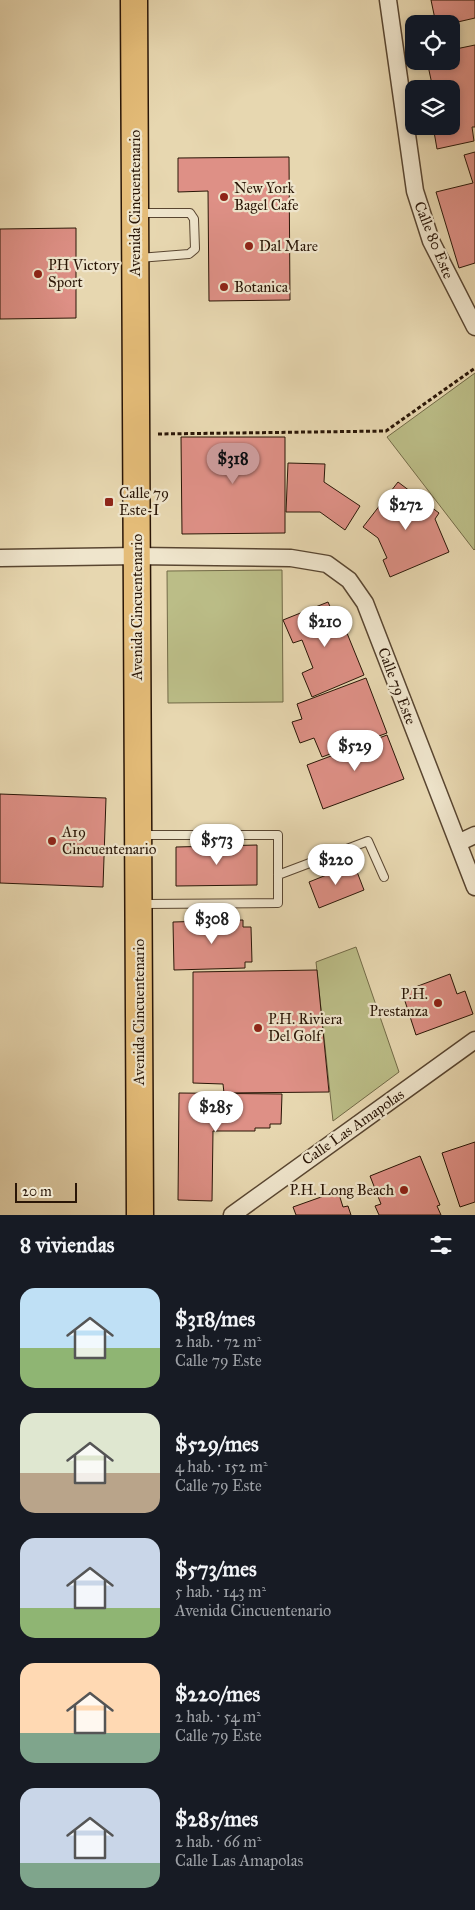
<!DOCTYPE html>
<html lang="es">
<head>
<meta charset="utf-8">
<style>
  :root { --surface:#171b24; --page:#242831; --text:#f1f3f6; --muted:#9ea1a6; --accent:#c59692 }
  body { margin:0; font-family:"IM FELL Great Primer",serif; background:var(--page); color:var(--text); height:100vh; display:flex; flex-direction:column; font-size:19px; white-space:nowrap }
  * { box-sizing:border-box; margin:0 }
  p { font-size:16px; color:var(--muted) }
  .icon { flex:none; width:28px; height:28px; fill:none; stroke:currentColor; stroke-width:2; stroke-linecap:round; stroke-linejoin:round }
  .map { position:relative; height:1215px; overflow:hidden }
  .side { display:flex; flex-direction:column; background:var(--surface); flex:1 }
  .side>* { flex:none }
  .controls { position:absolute; left:405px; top:15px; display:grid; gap:10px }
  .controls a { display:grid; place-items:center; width:55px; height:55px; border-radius:10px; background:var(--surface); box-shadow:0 2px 8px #0003; font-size:25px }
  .scale { position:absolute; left:15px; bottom:12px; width:62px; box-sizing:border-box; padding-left:5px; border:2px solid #2a1607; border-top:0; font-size:14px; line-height:18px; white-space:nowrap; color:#2a1607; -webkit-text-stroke:4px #efe5cc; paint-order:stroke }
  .price { position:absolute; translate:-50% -42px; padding:0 11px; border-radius:18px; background:#fff; color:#222; font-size:16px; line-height:32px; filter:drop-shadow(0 1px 2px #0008) }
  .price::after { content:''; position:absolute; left:50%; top:30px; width:15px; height:11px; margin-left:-8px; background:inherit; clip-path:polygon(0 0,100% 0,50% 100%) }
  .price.on { background:var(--accent); color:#111 }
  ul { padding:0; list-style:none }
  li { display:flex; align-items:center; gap:15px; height:125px; padding:0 20px }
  li span { display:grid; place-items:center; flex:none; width:140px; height:100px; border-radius:15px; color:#555 }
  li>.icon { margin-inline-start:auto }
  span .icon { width:60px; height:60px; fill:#fffc; stroke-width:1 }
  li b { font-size:21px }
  h2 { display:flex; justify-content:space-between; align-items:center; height:60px; padding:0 20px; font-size:21px }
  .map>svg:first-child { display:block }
  .green { fill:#bbbd87; stroke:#726a47 }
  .building { fill:#de9086; stroke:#2a1607 }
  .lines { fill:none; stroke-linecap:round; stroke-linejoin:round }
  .service-casing { stroke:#594631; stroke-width:10 }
  .minor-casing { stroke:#594631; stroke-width:19 }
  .primary-casing { stroke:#2a1607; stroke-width:29 }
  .path { stroke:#2a1607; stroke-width:3; stroke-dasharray:4 2.5; stroke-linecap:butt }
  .service { stroke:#efe5cc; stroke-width:8 }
  .minor { stroke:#efe5cc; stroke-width:16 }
  .primary { stroke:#e4bc78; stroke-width:26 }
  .poi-dot { fill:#8f2418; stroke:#efe5cc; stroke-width:2 }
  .labels { text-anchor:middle; stroke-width:4.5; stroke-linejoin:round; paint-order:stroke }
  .poi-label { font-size:15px; fill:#2a1607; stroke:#efe5cc; text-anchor:start }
  .street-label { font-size:15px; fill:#2a1607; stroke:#efe5cc }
</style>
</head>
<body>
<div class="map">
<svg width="475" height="1215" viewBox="0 0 475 1215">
  <rect width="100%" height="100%" fill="#e7d7b0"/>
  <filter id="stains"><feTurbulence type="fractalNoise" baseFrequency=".004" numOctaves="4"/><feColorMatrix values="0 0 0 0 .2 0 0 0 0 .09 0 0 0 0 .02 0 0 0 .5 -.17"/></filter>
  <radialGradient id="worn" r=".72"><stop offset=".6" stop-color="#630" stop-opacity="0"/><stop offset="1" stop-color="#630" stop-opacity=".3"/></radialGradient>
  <path class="green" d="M475 373V549L474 550 387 437Z
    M282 570 283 702 168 703 167 571Z
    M356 947 399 1072 333 1121 316 962Z"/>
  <path class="building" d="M431 0H475V18L449 24H436Z
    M475 45V127H472L474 141 437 149 433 126H451V89H433L427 61H451V50Z
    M475 152V263L459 268 436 192 473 183 464 155Z
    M289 157 290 300 209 301 208 191 178 192V158Z
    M76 228V318L0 319V229Z
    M181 437H285V533L182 534Z
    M288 463 325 464 324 482 360 506 345 530 320 512H286Z
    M398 482 439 513 435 519 449 552 390 577 383 560 387 558 378 538 363 527Z
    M328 602 333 613 338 611 364 675 312 697 302 673 313 668 302 640 293 643 283 620Z
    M366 678 387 733 322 757 314 738 300 743 292 722 302 719 297 704Z
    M387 735 404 779 323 809 307 765Z
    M0 794 106 798 103 887 0 883Z
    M257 845V885L176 886V847Z
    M354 864 364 890 319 908 309 882Z
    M243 920V927H251L252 962H245V968L174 970 173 922Z
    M317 970 329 1092 224 1093 223 1084 193 1083V972Z
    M450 974 457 994 465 991 473 1014 416 1035 402 992Z
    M179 1093 282 1094 281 1124H270V1128H255V1131H213L212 1201 178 1200Z
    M475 1142V1202L460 1207 442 1153Z
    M420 1156 440 1205 437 1206 441 1215H379L375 1206 381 1204 370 1176Z
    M338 1191 343 1207 348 1206 351 1215H296L293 1207Z"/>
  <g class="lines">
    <defs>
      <path id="service" d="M139 258 189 254 195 249 194 219 190 213H139
        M141 835H278V903L143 904
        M278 875 368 841 384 877"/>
      <path id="minor" d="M388 0 415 191 431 241 475 327
        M0 558 137 556 291 558 327 564 349 580 365 603 475 887
        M458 843 475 835
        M232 1215 475 1040"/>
      <path id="primary" d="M134 0 140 1215"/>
    </defs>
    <use href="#service" class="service-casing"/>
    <use href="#minor" class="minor-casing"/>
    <use href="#primary" class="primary-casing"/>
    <path class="path" d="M158 434 386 431 475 368"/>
    <use href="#service" class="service"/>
    <use href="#minor" class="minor"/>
    <use href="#primary" class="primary"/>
  </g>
  <g class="poi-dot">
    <circle cx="224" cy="197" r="5"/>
    <circle cx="249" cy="246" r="5"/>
    <circle cx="38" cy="274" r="5"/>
    <circle cx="224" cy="287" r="5"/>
    <rect x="104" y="497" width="10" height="10" rx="2.5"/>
    <circle cx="52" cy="841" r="5"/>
    <circle cx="438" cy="1003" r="5"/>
    <circle cx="258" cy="1028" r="5"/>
    <circle cx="404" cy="1190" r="5"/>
  </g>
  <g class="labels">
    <g class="poi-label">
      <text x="234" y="193">New York<tspan x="234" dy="17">Bagel Cafe</tspan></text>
      <text x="259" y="251">Dal Mare</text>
      <text x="48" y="270">PH Victory<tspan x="48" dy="17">Sport</tspan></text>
      <text x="234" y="292">Botanica</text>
      <text x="119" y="498">Calle 79<tspan x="119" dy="17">Este-I</tspan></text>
      <text x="62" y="837">A19<tspan x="62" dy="17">Cincuentenario</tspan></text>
      <text x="428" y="999" text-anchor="end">P.H.<tspan x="428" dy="17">Prestanza</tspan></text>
      <text x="268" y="1024">P.H. Riviera<tspan x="268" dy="17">Del Golf</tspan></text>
      <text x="394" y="1195" text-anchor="end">P.H. Long Beach</text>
    </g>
    <g class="street-label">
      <text transform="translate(135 203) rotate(-90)" y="5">Avenida Cincuentenario</text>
      <text transform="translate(434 240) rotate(68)" y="5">Calle 80 Este</text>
      <text transform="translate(137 607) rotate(-90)" y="5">Avenida Cincuentenario</text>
      <text transform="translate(397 686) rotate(69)" y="5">Calle 79 Este</text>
      <text transform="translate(139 1012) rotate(-90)" y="5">Avenida Cincuentenario</text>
      <text transform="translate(353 1127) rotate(-35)" y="5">Calle Las Amapolas</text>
    </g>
  </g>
  <rect width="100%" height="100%" filter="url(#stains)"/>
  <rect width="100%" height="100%" fill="url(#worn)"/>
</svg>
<div class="controls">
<a><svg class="icon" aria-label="locate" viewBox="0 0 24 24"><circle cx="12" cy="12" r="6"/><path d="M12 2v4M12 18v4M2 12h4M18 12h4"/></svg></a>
<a><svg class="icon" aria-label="layers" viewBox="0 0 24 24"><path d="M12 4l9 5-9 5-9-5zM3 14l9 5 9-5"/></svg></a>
</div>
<div class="scale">20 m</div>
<b class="price on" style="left:233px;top:485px">$318</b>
<b class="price" style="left:406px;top:531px">$272</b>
<b class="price" style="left:325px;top:648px">$210</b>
<b class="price" style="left:355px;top:772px">$529</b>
<b class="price" style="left:217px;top:866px">$573</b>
<b class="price" style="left:336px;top:886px">$220</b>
<b class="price" style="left:212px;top:945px">$308</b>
<b class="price" style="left:216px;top:1133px">$285</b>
</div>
<section class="side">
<h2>8 viviendas<svg class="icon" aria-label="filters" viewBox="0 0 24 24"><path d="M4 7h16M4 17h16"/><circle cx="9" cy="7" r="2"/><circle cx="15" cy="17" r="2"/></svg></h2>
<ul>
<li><span style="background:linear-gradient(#bfe0f5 60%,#8fb573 0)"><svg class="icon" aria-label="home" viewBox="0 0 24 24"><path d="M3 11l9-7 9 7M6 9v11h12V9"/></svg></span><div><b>$318/mes</b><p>2 hab. · 72 m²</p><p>Calle 79 Este</p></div></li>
<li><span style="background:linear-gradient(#dfe7d0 60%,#b9a48a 0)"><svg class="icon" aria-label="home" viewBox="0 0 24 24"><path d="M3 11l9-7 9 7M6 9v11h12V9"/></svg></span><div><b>$529/mes</b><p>4 hab. · 152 m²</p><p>Calle 79 Este</p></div></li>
<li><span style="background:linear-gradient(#c9d6e8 70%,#8fb573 0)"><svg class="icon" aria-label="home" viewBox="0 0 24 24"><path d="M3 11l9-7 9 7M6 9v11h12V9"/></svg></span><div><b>$573/mes</b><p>5 hab. · 143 m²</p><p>Avenida Cincuentenario</p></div></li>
<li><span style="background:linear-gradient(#ffd9b3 70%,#7fa58c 0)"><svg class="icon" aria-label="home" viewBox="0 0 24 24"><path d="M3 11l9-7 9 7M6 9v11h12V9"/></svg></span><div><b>$220/mes</b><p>2 hab. · 54 m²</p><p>Calle 79 Este</p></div></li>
<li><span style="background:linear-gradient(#c9d6e8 75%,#7fa58c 0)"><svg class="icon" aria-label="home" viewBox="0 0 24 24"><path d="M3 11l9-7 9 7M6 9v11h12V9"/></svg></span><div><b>$285/mes</b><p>2 hab. · 66 m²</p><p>Calle Las Amapolas</p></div></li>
</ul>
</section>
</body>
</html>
